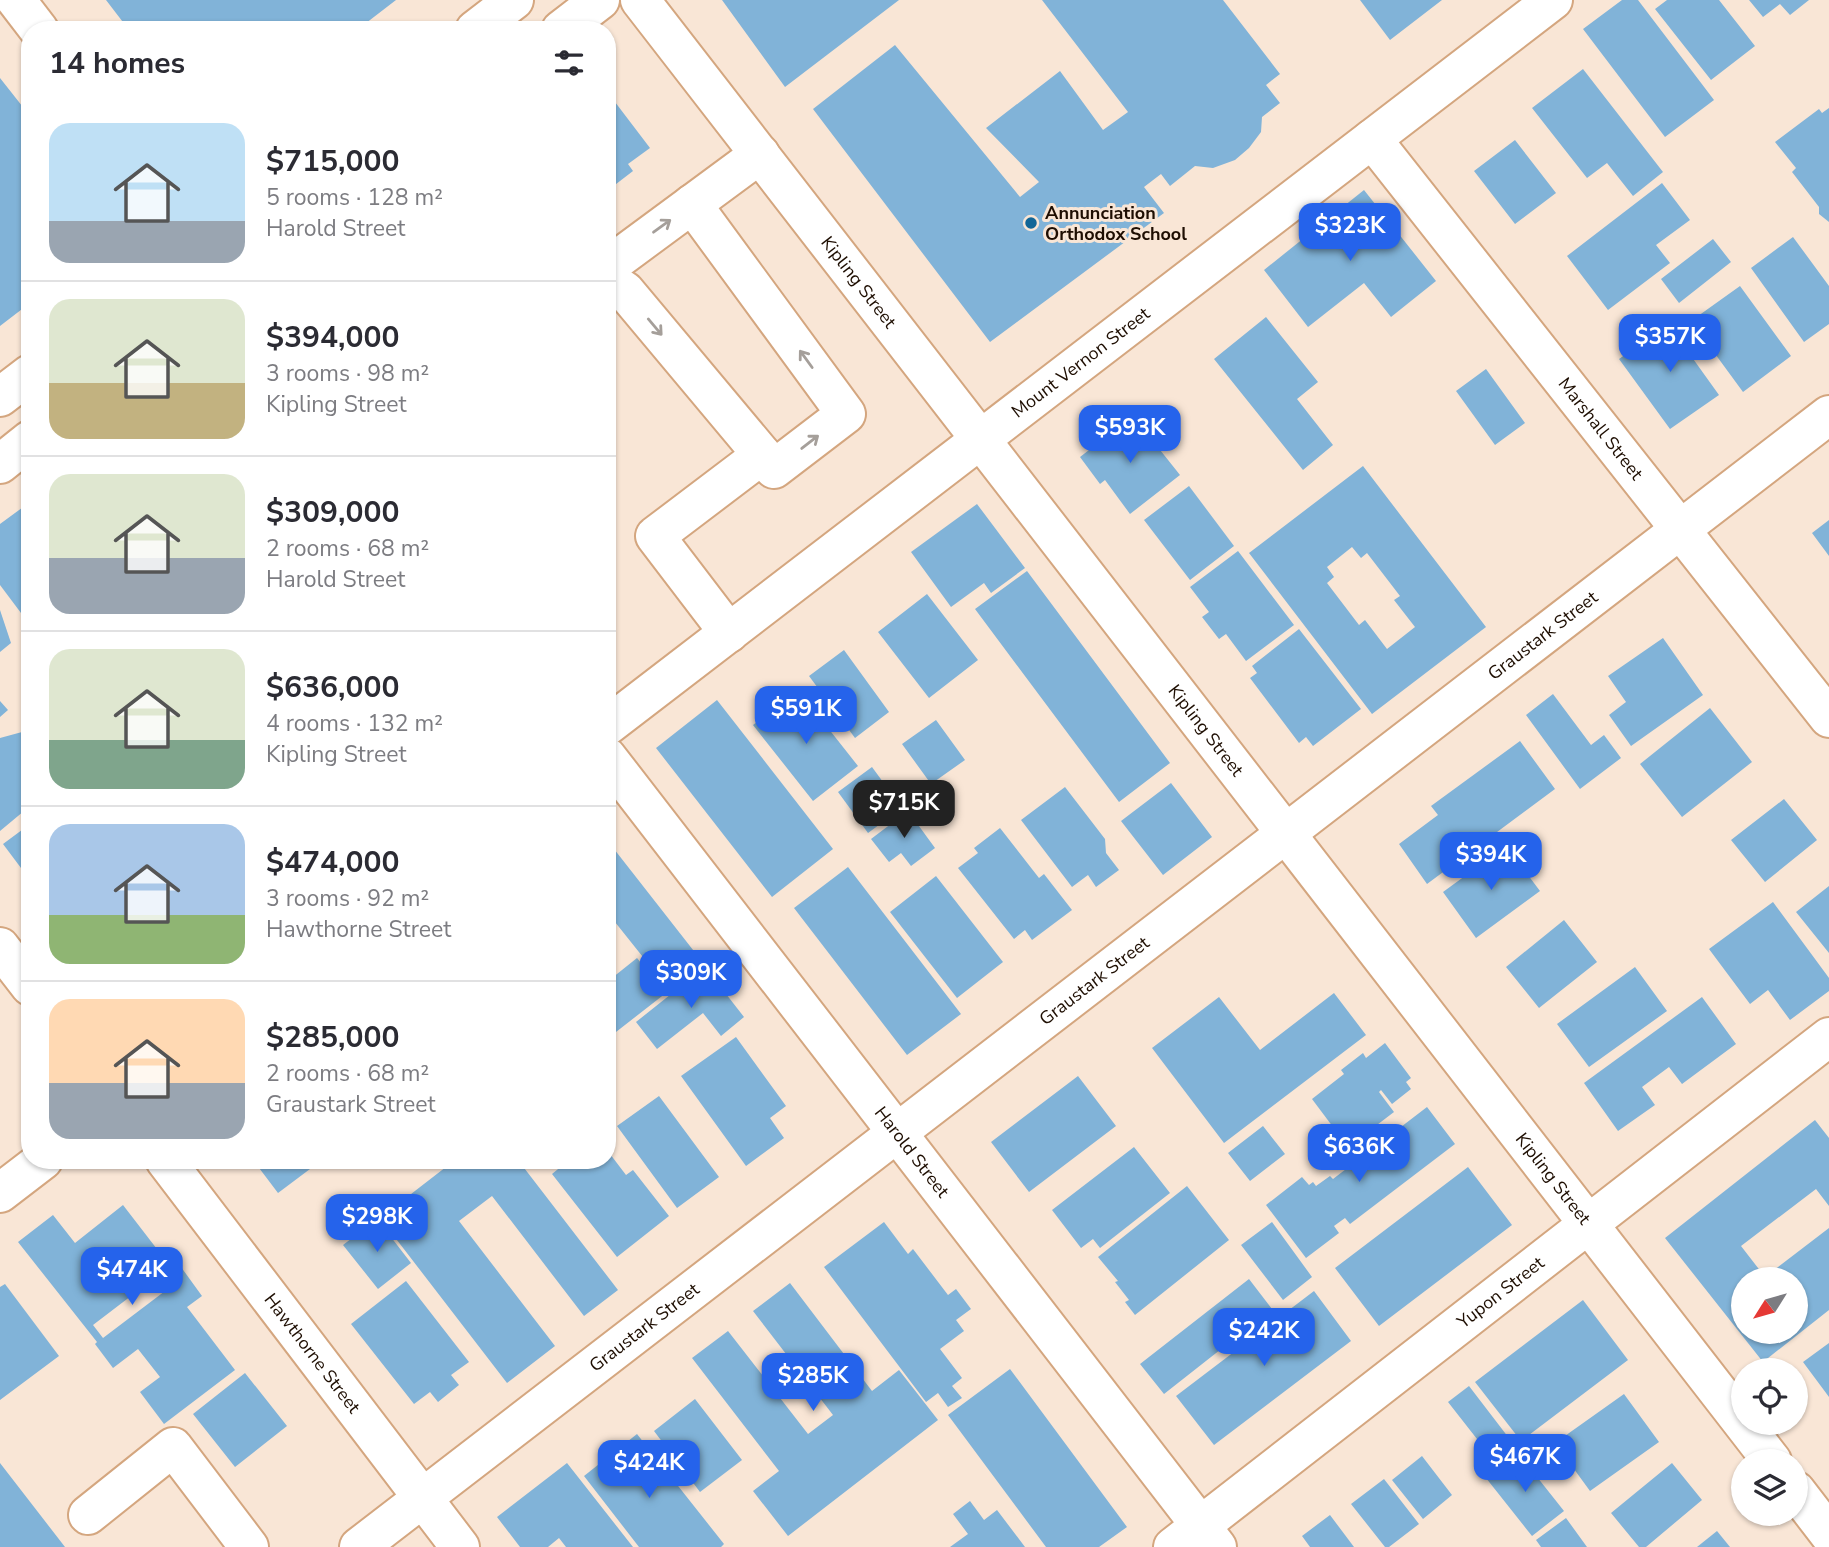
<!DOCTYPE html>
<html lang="en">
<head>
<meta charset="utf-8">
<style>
  :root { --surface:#fff; --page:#f7f7f7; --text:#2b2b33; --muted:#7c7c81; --line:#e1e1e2; --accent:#2563eb }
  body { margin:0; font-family:"Nunito Sans",sans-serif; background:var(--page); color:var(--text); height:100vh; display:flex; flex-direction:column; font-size:26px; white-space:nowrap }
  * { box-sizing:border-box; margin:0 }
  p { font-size:23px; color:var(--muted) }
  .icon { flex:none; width:38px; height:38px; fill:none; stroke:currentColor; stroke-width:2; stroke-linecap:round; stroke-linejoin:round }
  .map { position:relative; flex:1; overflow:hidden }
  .sheet { position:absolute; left:21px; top:21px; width:595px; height:1148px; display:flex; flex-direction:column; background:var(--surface); border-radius:28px; box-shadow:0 2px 5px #0004 }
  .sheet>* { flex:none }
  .needle { width:46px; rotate:233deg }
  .buttons { position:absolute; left:1731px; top:1267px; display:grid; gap:14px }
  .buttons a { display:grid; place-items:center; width:77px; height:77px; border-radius:50%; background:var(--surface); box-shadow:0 2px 5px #0004; font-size:35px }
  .price { position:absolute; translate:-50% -60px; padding:0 16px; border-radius:14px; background:var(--accent); color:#fff; font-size:23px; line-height:46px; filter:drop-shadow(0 2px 4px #0008) }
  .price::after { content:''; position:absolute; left:50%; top:42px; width:21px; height:16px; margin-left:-10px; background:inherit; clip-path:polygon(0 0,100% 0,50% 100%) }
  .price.active { background:#222; color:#fff }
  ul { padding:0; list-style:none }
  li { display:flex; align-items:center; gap:21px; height:175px; padding:0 28px }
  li+li { border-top:2px solid var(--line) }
  li span { display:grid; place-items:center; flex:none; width:196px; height:140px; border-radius:21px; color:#555 }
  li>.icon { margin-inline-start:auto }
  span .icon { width:84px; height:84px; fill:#fffc; stroke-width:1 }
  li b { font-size:30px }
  h2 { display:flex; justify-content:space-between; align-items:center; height:84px; padding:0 28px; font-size:30px }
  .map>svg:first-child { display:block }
  .building { fill:#81b3d8; fill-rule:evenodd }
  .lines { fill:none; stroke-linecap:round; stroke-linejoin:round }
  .minor-casing { stroke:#d4a67f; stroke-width:42 }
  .minor { stroke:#fff; stroke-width:38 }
  .oneway { stroke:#a59f9a }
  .poi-dot { fill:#126697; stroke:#f9e6d6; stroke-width:2.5 }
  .labels { text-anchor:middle; stroke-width:6; stroke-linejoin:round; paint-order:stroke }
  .poi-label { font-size:18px; font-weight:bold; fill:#1e0e02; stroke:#f9e6d6; text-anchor:start }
  .street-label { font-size:18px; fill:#1e0e02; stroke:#f9e6d6 }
</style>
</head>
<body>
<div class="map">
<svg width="1829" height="1547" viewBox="0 0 1829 1547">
  <rect width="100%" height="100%" fill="#f9e6d6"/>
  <path class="building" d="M106 0H396L357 30H129Z
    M722 0H899L785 87Z
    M1042 0H1223L1280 74 1266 85 1280 103 1262 117 1261 132 1249 148 1235 160 1213 168 1195 166 1170 186 1161 174 1144 187 1164 213 990 342 813 109 895 45 1020 197 1039 182 986 128 1060 71 1103 130 1128 112Z
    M1360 0H1442L1390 40Z
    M1622 0H1638L1714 100 1665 137 1583 29Z
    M1667 0H1719L1755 46 1711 80 1655 9Z
    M1749 0H1809L1790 15 1780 4 1763 17Z
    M1583 69 1663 172 1633 196 1607 163 1587 178 1532 108Z
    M0 78 30 116V303L0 326Z
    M615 102 650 148 628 164 633 171 607 191V109Z
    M1829 108V222L1819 214V207L1792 172 1796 168 1775 142 1819 109 1822 113Z
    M1515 140 1556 193 1515 224 1474 171Z
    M1662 183 1690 220 1656 245 1670 263 1608 310 1567 256Z
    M1364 190 1436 281 1391 317 1364 283 1308 327 1264 270Z
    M1793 237 1829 286V324L1804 342 1751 268Z
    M1713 239 1731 262 1679 303 1661 279Z
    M1740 286 1791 356 1743 392 1691 321Z
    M1266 317 1318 382 1297 399 1333 445 1303 470 1214 359Z
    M1678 317 1696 342 1686 349 1719 395 1670 429 1619 359Z
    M1486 369 1525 423 1495 445 1456 391Z
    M1133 416 1180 475 1130 514 1105 480 1100 484 1080 457Z
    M1363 466 1486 627 1372 714 1249 553ZM1352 547 1361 558 1367 553 1400 596 1394 600 1415 627 1387 649 1365 620 1359 625 1327 583 1334 577 1327 567Z
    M1189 486 1234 546 1190 580 1144 520Z
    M30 502V625L0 585V524Z
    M977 504 1025 568 991 593 984 583 951 607 911 552Z
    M1829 520V556L1812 533Z
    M1238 551 1294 625 1246 661 1226 634 1219 639 1202 617 1209 612 1190 587Z
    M1027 571 1170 763 1119 802 975 609Z
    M927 594 978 660 929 698 878 632Z
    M0 610 11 643 0 652Z
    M1299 629 1361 709 1313 746 1306 737 1299 743 1250 678 1257 673 1252 666Z
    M1663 638 1703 695 1631 746 1609 715 1626 702 1608 676Z
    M844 650 889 712 855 738 809 676Z
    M798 690 858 766 813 801 753 725Z
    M1553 694 1591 745 1604 735 1621 758 1580 789 1526 715Z
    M717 700 833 849 772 897 656 748Z
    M0 701 8 710 0 717Z
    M1710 708 1752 762 1682 817 1640 764Z
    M936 720 965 760 931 784 902 744Z
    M22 732 30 741V806L0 831V738Z
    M1520 741 1555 789 1427 884 1399 844 1438 815 1431 806Z
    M872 767 902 808 868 833 838 792Z
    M1171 783 1212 837 1163 875 1121 821Z
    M1065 787 1105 839 1106 853 1119 870 1096 887 1088 875 1072 887 1021 820Z
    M1784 799 1817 840 1765 882 1731 840Z
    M908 811 935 848 911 866 901 853 889 862 871 839Z
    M30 824V880L3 844Z
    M1000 828 1039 878 1044 874 1072 910 1032 940 1025 930 1014 939 958 868 978 853 974 848Z
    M607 840 704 964 670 991 607 912Z
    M1506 846 1540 891 1476 938 1443 892Z
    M848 867 961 1014 907 1055 794 908Z
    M936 876 1003 962 957 998 890 912Z
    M1829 886V953L1796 912Z
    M1773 902 1829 978V991L1790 1020 1768 990 1750 1004 1709 949Z
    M1564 920 1597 962 1539 1008 1506 967Z
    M637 958 666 993 607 1039V982Z
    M705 967 744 1017 721 1036 703 1013 657 1049 636 1022Z
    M1635 967 1667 1011 1589 1067 1557 1024Z
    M1334 993 1366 1035 1224 1143 1152 1048 1219 997 1260 1050Z
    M1702 997 1736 1044 1682 1084 1669 1067 1642 1087 1655 1105 1618 1131 1584 1083Z
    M736 1037 786 1106 770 1118 784 1138 746 1166 681 1076Z
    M1385 1043 1411 1078 1406 1082 1411 1089 1392 1104 1381 1090 1379 1092 1394 1112 1348 1147 1312 1099 1344 1074 1341 1070 1363 1053 1366 1058Z
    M1078 1076 1116 1126 1029 1192 991 1142Z
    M659 1096 719 1177 677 1208 617 1126Z
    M1427 1107 1455 1144 1350 1224 1345 1218 1334 1226 1339 1233 1306 1258 1266 1205 1302 1177 1309 1185 1313 1182 1316 1186 1330 1176 1333 1179Z
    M1815 1120 1829 1138V1206L1816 1189 1741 1246 1765 1277 1829 1228V1310L1763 1362 1665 1238ZM1743 1279H1796V1332H1743Z
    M1263 1126 1285 1154 1250 1181 1228 1153Z
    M1134 1147 1170 1193 1100 1248 1093 1239 1081 1248 1052 1210Z
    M607 1150 626 1175 633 1170 669 1216 617 1257 552 1174 569 1160H607Z
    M253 1160H322L278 1193Z
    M338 1160H352L343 1167Z
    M455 1160H518L618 1290 584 1316 492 1196 459 1221 555 1346 507 1383 380 1218Z
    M541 1160H556L547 1168Z
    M1468 1167 1512 1225 1379 1326 1335 1268Z
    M1187 1186 1229 1240 1135 1315 1125 1302 1129 1300 1115 1282 1118 1281 1098 1257Z
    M123 1205 160 1253 121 1284 131 1296 93 1325 103 1338 169 1288 163 1280 181 1267 202 1296 187 1307 235 1370 164 1424 140 1392 160 1377 138 1349 113 1368 95 1344 97 1342 18 1242 53 1215 75 1243Z
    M377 1219 411 1263 378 1289 343 1245Z
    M884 1222 908 1254 913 1249 948 1295 956 1289 971 1309 956 1320 964 1331 940 1349 962 1378 952 1386 962 1398 948 1407 938 1393 926 1402 824 1267Z
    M1272 1222 1312 1277 1283 1300 1241 1245Z
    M1249 1279 1272 1309 1164 1394 1140 1364Z
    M406 1281 469 1362 451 1375 459 1385 438 1402 430 1392 414 1404 351 1324Z
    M790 1283 872 1391 899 1370 938 1420 788 1536 753 1491 779 1471 692 1358 728 1331 808 1434 833 1415 753 1311Z
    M5 1284 59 1356 0 1400V1287Z
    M1314 1291 1351 1341 1214 1445 1176 1396Z
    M1583 1300 1628 1360 1521 1441 1475 1382Z
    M1829 1343V1397L1803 1362Z
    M1010 1369 1127 1527 1099 1547H1046L948 1415Z
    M245 1373 287 1426 235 1467 193 1414Z
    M1469 1386 1515 1446 1495 1462 1448 1402Z
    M1624 1394 1659 1442 1590 1491 1555 1443Z
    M695 1399 742 1460 700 1492 654 1431Z
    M637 1434 724 1544 721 1547H639L584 1476Z
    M1518 1453 1564 1511 1532 1536 1486 1478Z
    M1422 1456 1452 1495 1423 1519 1392 1480Z
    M0 1463 65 1547H0Z
    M567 1463 633 1547H566L559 1538 548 1547H520L497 1517Z
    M1672 1463 1702 1500 1646 1547H1639L1611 1513Z
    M1384 1479 1419 1524 1389 1547H1385L1351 1504Z
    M970 1501 984 1520 997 1510 1025 1547H950L968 1534 953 1514Z
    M1330 1515 1354 1547H1310L1302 1536Z
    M1566 1518 1587 1547H1541L1536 1540Z
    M1717 1531 1730 1547H1697Z"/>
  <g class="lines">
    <defs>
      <g id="minor">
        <path d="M16 0 39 30"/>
        <path id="s1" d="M640 0 1772 1461"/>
        <path d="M475 30 514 0"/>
        <path d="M561 30 600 0"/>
        <path id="s2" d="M1372 139 1829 718"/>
        <path d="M607 267 760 154"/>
        <path d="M607 279 625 291 774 469 846 414 692 204"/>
        <path d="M0 397 30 374"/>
        <path d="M0 464 30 440"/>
        <path d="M729 633 655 536 762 455"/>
        <path id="s3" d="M607 726 1553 0"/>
        <path id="s4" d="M607 757 1217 1547"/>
        <path d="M0 947 30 986"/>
        <path id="s5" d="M165 1160 460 1547"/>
        <path d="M0 1193 43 1160"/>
        <path d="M1796 1491 1829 1534"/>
        <path d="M88 1515 173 1447 249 1547"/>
        <path id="s6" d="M359 1547 1829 415"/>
        <path id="s7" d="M1173 1547 1829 1037"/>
      </g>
    </defs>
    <use href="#minor" class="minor-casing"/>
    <use href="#minor" class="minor"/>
  </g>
  <defs><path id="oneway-shaft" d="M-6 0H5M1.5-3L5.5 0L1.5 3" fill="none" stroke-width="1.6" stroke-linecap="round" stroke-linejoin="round" transform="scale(1.75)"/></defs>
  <g class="oneway">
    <use href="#oneway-shaft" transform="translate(662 226) rotate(-36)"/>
    <use href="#oneway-shaft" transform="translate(655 327) rotate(50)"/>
    <use href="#oneway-shaft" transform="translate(806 359) rotate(-126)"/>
    <use href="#oneway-shaft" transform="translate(810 442) rotate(-38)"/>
  </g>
  <circle class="poi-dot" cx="1031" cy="223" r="7"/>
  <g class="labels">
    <g class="poi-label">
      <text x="1045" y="219">Annunciation<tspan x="1045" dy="21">Orthodox School</tspan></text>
    </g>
    <g class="street-label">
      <text dy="6" stroke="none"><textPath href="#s1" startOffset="357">Kipling Street</textPath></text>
      <text dy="6" stroke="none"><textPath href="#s3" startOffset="597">Mount Vernon Street</textPath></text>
      <text dy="6" stroke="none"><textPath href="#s2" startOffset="369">Marshall Street</textPath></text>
      <text dy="6" stroke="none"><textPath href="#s6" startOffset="1494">Graustark Street</textPath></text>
      <text dy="6" stroke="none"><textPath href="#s1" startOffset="924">Kipling Street</textPath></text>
      <text dy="6" stroke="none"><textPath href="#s6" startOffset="928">Graustark Street</textPath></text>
      <text dy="6" stroke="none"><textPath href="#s4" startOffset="499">Harold Street</textPath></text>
      <text dy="6" stroke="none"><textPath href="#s1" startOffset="1491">Kipling Street</textPath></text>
      <text dy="6" stroke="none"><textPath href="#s7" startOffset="415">Yupon Street</textPath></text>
      <text dy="6" stroke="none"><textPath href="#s6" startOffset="360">Graustark Street</textPath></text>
      <text dy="6" stroke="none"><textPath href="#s5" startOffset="243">Hawthorne Street</textPath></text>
    </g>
  </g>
</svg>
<div class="buttons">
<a><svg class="needle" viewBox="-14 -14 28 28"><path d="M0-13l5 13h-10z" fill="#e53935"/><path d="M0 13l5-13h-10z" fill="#7c7c81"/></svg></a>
<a><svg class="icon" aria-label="locate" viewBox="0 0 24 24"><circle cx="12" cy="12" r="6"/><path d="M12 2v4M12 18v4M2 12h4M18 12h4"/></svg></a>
<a><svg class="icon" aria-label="layers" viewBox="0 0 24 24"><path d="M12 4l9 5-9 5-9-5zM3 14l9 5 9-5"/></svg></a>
</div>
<b class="price" style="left:1350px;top:263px">$323K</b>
<b class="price" style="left:1670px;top:374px">$357K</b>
<b class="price" style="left:1130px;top:465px">$593K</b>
<b class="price" style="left:806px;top:746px">$591K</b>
<b class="price active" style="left:904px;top:840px">$715K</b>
<b class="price" style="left:1491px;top:892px">$394K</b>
<b class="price" style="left:691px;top:1010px">$309K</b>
<b class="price" style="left:1359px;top:1184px">$636K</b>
<b class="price" style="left:377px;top:1254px">$298K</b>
<b class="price" style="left:132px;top:1307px">$474K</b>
<b class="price" style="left:1264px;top:1368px">$242K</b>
<b class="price" style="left:813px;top:1413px">$285K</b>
<b class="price" style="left:1525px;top:1494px">$467K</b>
<b class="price" style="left:649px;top:1500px">$424K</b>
<section class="sheet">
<h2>14 homes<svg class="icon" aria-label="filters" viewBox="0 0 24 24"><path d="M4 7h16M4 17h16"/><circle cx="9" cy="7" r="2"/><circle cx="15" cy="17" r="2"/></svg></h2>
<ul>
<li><span style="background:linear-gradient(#bfe0f5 70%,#9aa5b1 0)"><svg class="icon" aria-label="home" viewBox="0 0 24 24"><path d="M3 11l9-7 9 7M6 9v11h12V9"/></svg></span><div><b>$715,000</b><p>5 rooms · 128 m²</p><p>Harold Street</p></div></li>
<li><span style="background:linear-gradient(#dfe7d0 60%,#c2b280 0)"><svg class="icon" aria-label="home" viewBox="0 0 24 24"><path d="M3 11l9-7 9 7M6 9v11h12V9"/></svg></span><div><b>$394,000</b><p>3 rooms · 98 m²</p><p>Kipling Street</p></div></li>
<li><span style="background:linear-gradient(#dfe7d0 60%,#9aa5b1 0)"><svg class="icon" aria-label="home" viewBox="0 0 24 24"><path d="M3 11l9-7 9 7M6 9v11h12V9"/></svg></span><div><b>$309,000</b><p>2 rooms · 68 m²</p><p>Harold Street</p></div></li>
<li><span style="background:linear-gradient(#dfe7d0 65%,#7fa58c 0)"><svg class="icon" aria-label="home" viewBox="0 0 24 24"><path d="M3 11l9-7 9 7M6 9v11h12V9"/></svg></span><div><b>$636,000</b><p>4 rooms · 132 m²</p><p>Kipling Street</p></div></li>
<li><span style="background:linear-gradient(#a9c7e8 65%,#8fb573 0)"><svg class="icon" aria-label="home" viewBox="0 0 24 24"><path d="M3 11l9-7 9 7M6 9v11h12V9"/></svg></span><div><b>$474,000</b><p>3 rooms · 92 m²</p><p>Hawthorne Street</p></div></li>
<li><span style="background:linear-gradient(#ffd9b3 60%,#9aa5b1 0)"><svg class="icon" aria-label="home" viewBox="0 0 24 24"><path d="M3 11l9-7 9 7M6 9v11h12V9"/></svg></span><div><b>$285,000</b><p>2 rooms · 68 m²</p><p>Graustark Street</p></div></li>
</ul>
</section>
</div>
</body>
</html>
